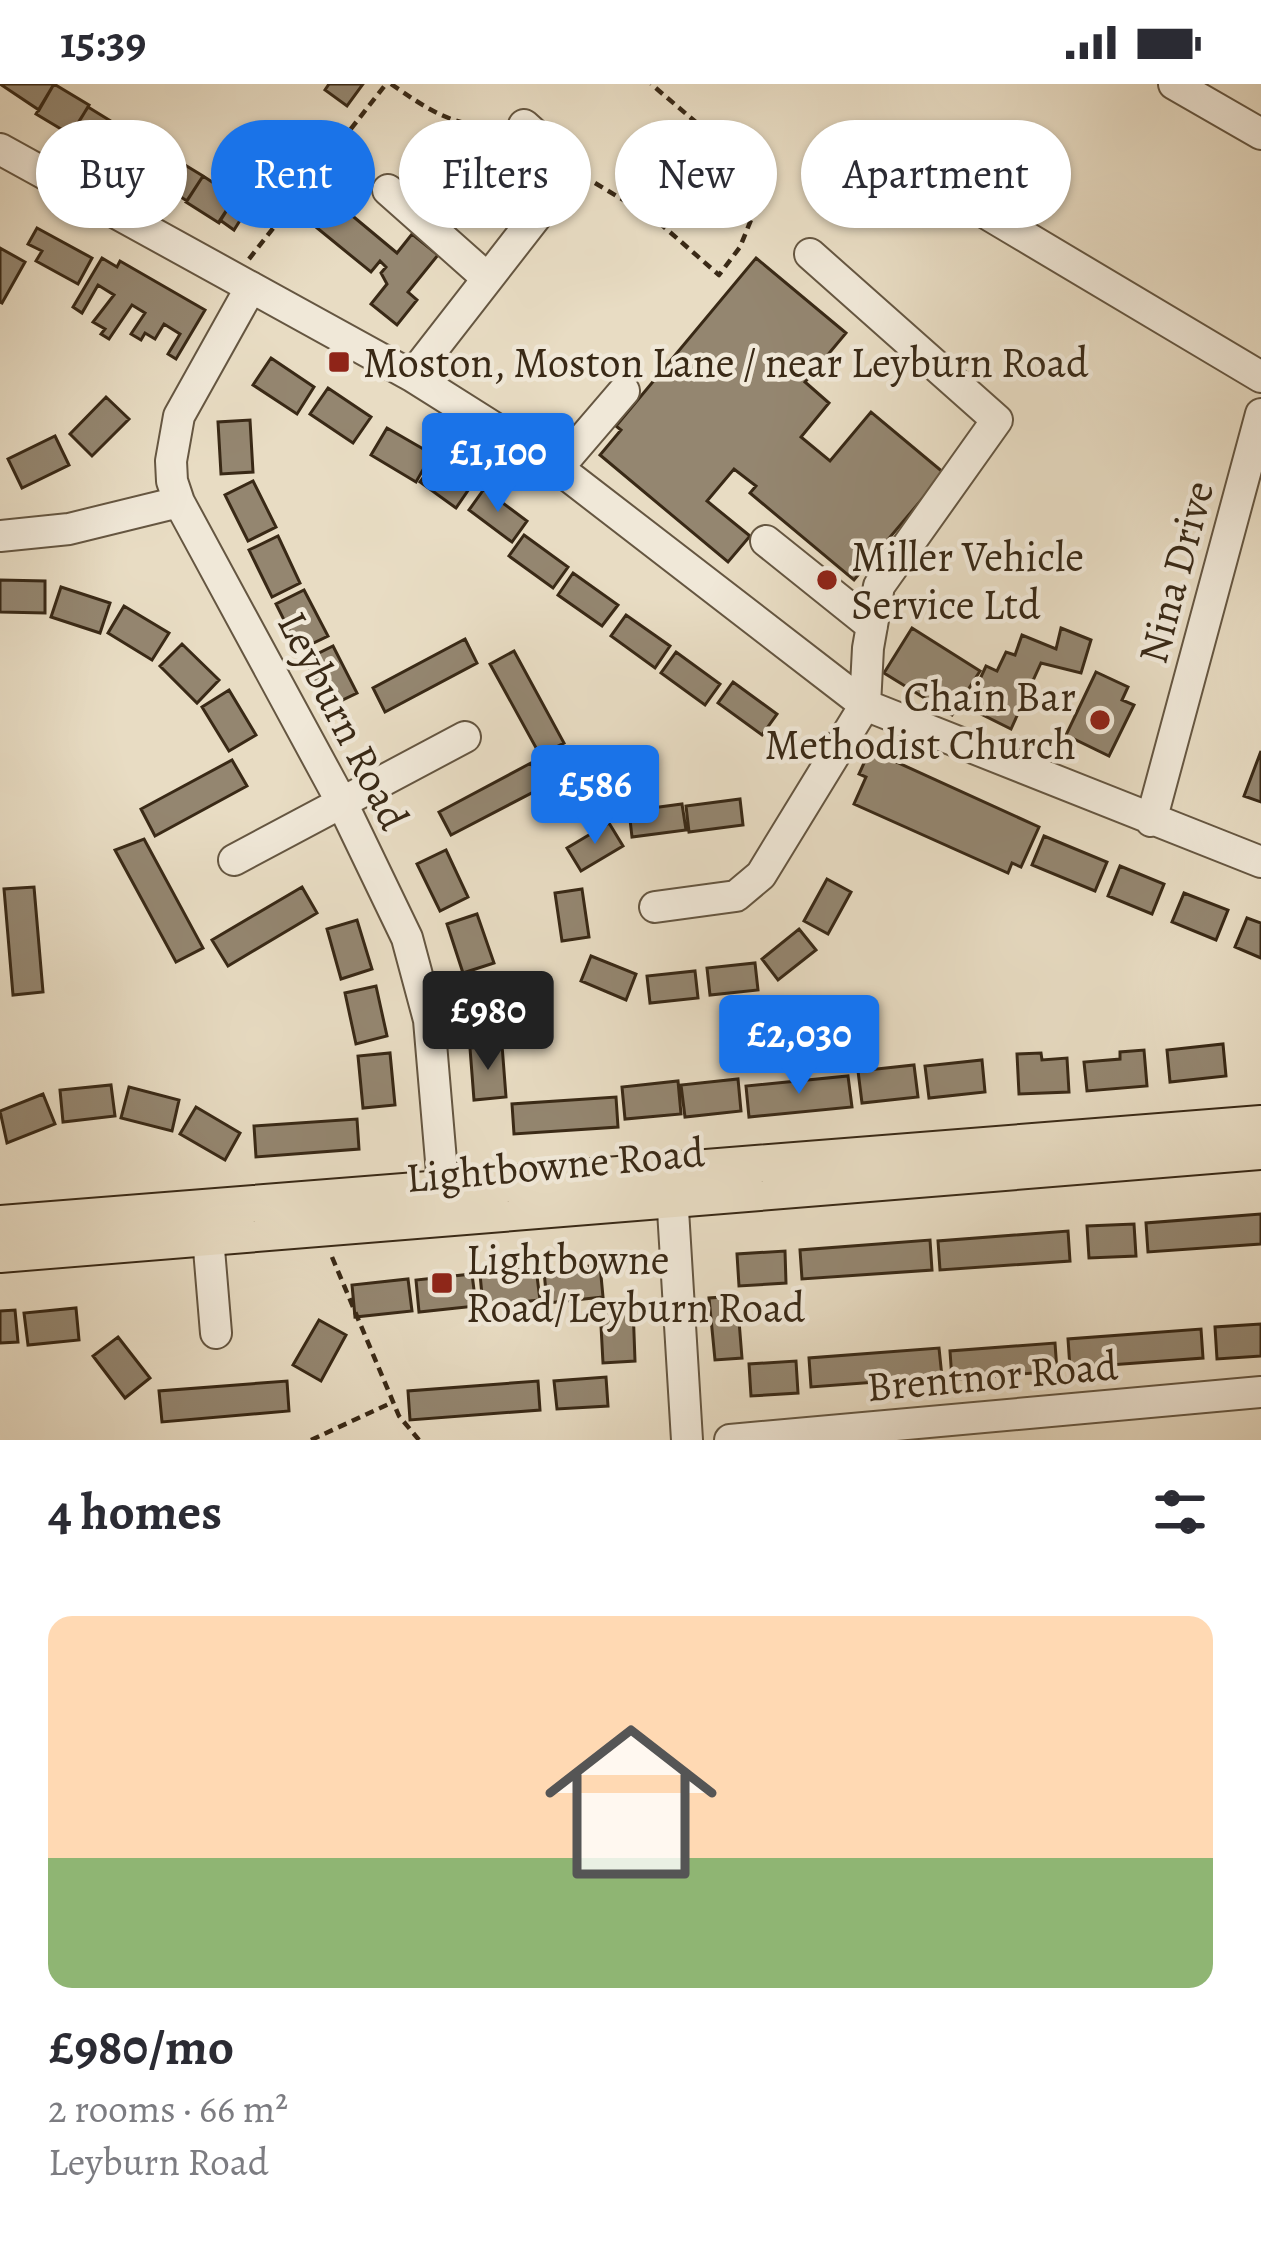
<!DOCTYPE html>
<html lang="en">
<head>
<meta charset="utf-8">
<style>
  :root { --surface:#fff; --page:#f2f2f3; --text:#2b2b33; --muted:#7c7c81; --accent:#1a73e8 }
  body { margin:0; font-family:Alegreya,serif; background:var(--page); color:var(--text); height:100vh; display:flex; flex-direction:column; font-size:45px; white-space:nowrap }
  * { box-sizing:border-box; margin:0 }
  p { font-size:39px; color:var(--muted) }
  .icon { flex:none; width:66px; height:66px; fill:none; stroke:currentColor; stroke-width:2; stroke-linecap:round; stroke-linejoin:round }
  .map { position:relative; height:1356px; overflow:hidden }
  .drawer { display:flex; flex-direction:column; background:var(--surface); flex:1 }
  .drawer>* { flex:none }
  .guide { position:absolute; left:36px; top:36px; width:1191px; height:108px; display:flex; gap:24px }
  .price { position:absolute; translate:-50% -102px; padding:0 27px; border-radius:12px; background:var(--accent); color:#fff; font-size:39px; line-height:78px; filter:drop-shadow(0 3px 6px #0008) }
  .price::after { content:''; position:absolute; left:50%; top:72px; width:36px; height:27px; margin-left:-18px; background:inherit; clip-path:polygon(0 0,100% 0,50% 100%) }
  .price.selected { background:#222; color:#fff }
  ul { padding:0; list-style:none }
  li { display:grid; align-content:center; gap:24px; height:636px; padding:0 48px }
  li span { display:grid; place-items:center; height:372px; border-radius:24px; color:#555 }
  li>.icon { margin-inline-start:auto }
  span .icon { width:216px; height:216px; fill:#fffc; stroke-width:1 }
  li b { font-size:51px }
  h2 { display:flex; justify-content:space-between; align-items:center; height:144px; padding:0 48px; font-size:51px }
  .tag { padding:0 42px; border-radius:54px; background:var(--surface); box-shadow:0 3px 9px #0004; font-size:42px; line-height:108px }
  .tag.selected { background:var(--accent); color:#fff }
  .status { display:flex; justify-content:space-between; align-items:center; height:84px; padding:0 60px; background:var(--surface); direction:ltr }
  .status svg { height:33px; fill:currentColor }
  .map>svg:first-child { display:block }
  .building { fill:#948670; stroke:#392916; stroke-width:3 }
  .lines { fill:none; stroke-linecap:round; stroke-linejoin:round }
  .minor-casing { stroke:#655641; stroke-width:34 }
  .major-casing { stroke:#392916; stroke-width:40 }
  .path { stroke:#392916; stroke-width:4.5; stroke-dasharray:9 6; stroke-linecap:butt }
  .minor { stroke:#f0e8d8; stroke-width:30 }
  .major { stroke:#e8dcc3; stroke-width:36 }
  .poi-dot { fill:#8f2418; stroke:#f0e8d8; stroke-width:4.5 }
  .labels { text-anchor:middle; stroke-width:9; stroke-linejoin:round; paint-order:stroke }
  .poi-label { font-size:42px; fill:#392916; stroke:#f0e8d8; text-anchor:start }
  .street-label { font-size:42px; fill:#392916; stroke:#f0e8d8 }
</style>
</head>
<body>
<div class="status"><b>15:39</b><svg viewBox="0 0 49 12"><path d="M0 12V9h3v3zM5 12V6h3v6zM10 12V3h3v9zM15 12V0h3v12zM26 1h20v11H26zM47 4h2v5h-2z"/></svg></div>
<div class="map">
<svg width="1261" height="1356" viewBox="0 0 1261 1356">
  <rect width="100%" height="100%" fill="#e8dcc3"/>
  <filter id="stains"><feTurbulence type="fractalNoise" baseFrequency=".00167" numOctaves="4"/><feColorMatrix values="0 0 0 0 .2 0 0 0 0 .09 0 0 0 0 .02 0 0 0 .5 -.17"/></filter>
  <radialGradient id="worn" r=".72"><stop offset=".6" stop-color="#630" stop-opacity="0"/><stop offset="1" stop-color="#630" stop-opacity=".3"/></radialGradient>
  <path class="building" d="M0 0H54L39 26Z
    M54 0 89 21 71 51 36 30Z
    M329 0H363L347 22 325 6Z
    M88 23 122 44 105 71 71 50Z
    M123 43 157 64 139 93 105 72Z
    M157 64 203 92 187 117 142 88Z
    M203 92 235 113 219 139 186 118Z
    M235 113 249 122 234 146 220 136Z
    M331 114 397 169 412 150 438 171 408 208 417 216 397 241 371 220 387 200 381 189 386 183 380 177 371 188 311 139Z
    M37 144 92 174 78 200 36 177 42 167 28 160Z
    M0 164 25 178 2 219 0 218Z
    M102 174 117 183 120 177 205 226 176 275 168 270 180 250 164 240 155 255 145 249 141 256 131 250 145 229 132 221 109 255 101 250 105 245 93 238 114 211 98 201 82 229 73 223Z
    M756 174 846 249 805 298 829 319 801 353 830 377 871 328 944 389 854 496 750 409 756 402 734 385 707 417 750 452 728 478 600 371 621 346 616 342Z
    M271 274 314 303 297 330 253 301Z
    M328 304 371 333 353 359 310 330Z
    M106 313 129 335 92 372 70 350Z
    M250 336 253 388 221 390 218 338Z
    M387 344 432 370 416 398 371 371Z
    M55 352 69 381 22 404 8 375Z
    M438 374 473 399 456 424 420 398Z
    M253 397 276 443 248 457 225 411Z
    M484 405 527 437 512 458 469 426Z
    M524 451 568 483 553 504 509 472Z
    M278 452 300 499 272 513 249 466Z
    M573 489 618 521 602 542 558 511Z
    M0 496 45 497V529L0 528Z
    M61 503 110 519 100 549 51 533Z
    M304 506 328 552 299 566 276 520Z
    M124 522 169 549 152 576 108 549Z
    M626 531 670 562 655 584 611 552Z
    M912 544 980 587 952 631 884 589Z
    M1061 544 1091 556 1081 589 1041 579 1011 645 967 623 986 582 997 587 1006 568 1015 571 1022 551 1056 565Z
    M465 555 477 579 385 628 373 604Z
    M182 560 219 596 197 619 160 582Z
    M333 562 357 609 328 623 305 576Z
    M514 567 564 659 540 671 490 580Z
    M676 568 720 600 705 621 661 589Z
    M1096 588 1128 603 1122 616 1134 621 1109 672 1066 651Z
    M733 598 777 630 762 651 718 619Z
    M229 606 256 651 229 667 202 623Z
    M870 666 1039 743 1021 783 1012 779 1008 789 854 720 866 693 859 690Z
    M1261 667V718L1244 712Z
    M232 676 247 702 155 752 141 725Z
    M531 679 543 703 451 751 439 728Z
    M740 715 743 741 689 748 686 722Z
    M682 720 686 746 632 753 629 727Z
    M609 739 623 762 581 787 567 764Z
    M1044 752 1107 778 1095 807 1032 781Z
    M144 755 203 864 176 878 115 766Z
    M446 766 468 813 440 827 417 780Z
    M1120 782 1164 800 1152 830 1108 812Z
    M827 795 851 808 828 850 804 837Z
    M34 803 43 908 13 911 4 805Z
    M302 803 317 829 228 882 212 856Z
    M582 805 589 853 562 857 555 809Z
    M1184 809 1228 826 1216 856 1172 838Z
    M477 830 494 879 463 889 447 840Z
    M1247 834 1261 839V874L1235 863Z
    M357 836 372 885 341 895 327 845Z
    M799 845 816 866 778 896 762 875Z
    M591 872 636 890 626 916 581 897Z
    M755 879 758 906 710 911 707 884Z
    M695 887 698 914 650 919 647 892Z
    M496 900 500 952 469 954 465 903Z
    M376 902 387 952 356 960 345 909Z
    M1223 960 1226 992 1170 998 1167 966Z
    M502 961 506 1013 474 1016 470 964Z
    M1144 966 1147 1002 1087 1007 1084 978 1120 975V968Z
    M390 969 395 1021 363 1024 358 972Z
    M1041 969 1042 976 1067 974 1069 1008 1019 1010 1017 970Z
    M982 976 985 1008 929 1014 925 982Z
    M914 981 918 1013 862 1019 858 987Z
    M848 992 852 1023 749 1033 746 1002Z
    M738 995 741 1027 685 1033 681 1001Z
    M678 997 681 1030 625 1035 622 1003Z
    M111 1001 115 1032 63 1038 60 1006Z
    M129 1003 179 1016 172 1047 121 1034Z
    M43 1010 55 1040 7 1059 0 1027Z
    M616 1013 618 1043 514 1050 512 1020Z
    M196 1023 240 1049 225 1076 180 1050Z
    M357 1035 359 1065 256 1073 254 1042Z
    M1261 1130V1160L1148 1168 1146 1139Z
    M1134 1140 1136 1172 1089 1174 1087 1142Z
    M1068 1147 1070 1177 940 1186 938 1157Z
    M930 1156 932 1186 802 1195 800 1166Z
    M785 1167 786 1199 739 1202 737 1170Z
    M600 1181 603 1213 547 1219 544 1187Z
    M536 1184 540 1216 483 1222 480 1190Z
    M472 1190 476 1222 419 1228 416 1196Z
    M408 1195 412 1227 355 1233 352 1201Z
    M737 1212 742 1274 715 1276 709 1214Z
    M633 1222 635 1277 603 1279 600 1223Z
    M76 1224 79 1256 28 1261 24 1229Z
    M15 1226 18 1258 0 1259V1227Z
    M319 1236 346 1251 321 1297 293 1281Z
    M1261 1240V1272L1217 1275 1215 1243Z
    M1201 1245 1203 1274 1070 1284 1068 1255Z
    M118 1253 150 1294 125 1314 93 1272Z
    M1055 1259 1057 1287 952 1296 950 1267Z
    M939 1264 942 1293 811 1303 809 1274Z
    M796 1277 798 1309 751 1312 749 1280Z
    M606 1293 608 1322 557 1325 554 1297Z
    M287 1297 289 1327 162 1338 159 1307Z
    M538 1297 540 1326 410 1336 408 1307Z"/>
  <g class="lines">
    <defs>
      <path id="minor" d="M1174 0 1261 50
        M0 65 412 292 558 384 865 621 1261 778
        M388 106 486 193
        M979 125 1261 293
        M251 203 179 332 171 377 172 397 179 418 341 717 407 854 429 936 445 1124
        M412 292 573 85 524 41
        M558 384 624 307
        M0 452 69 445 179 418
        M766 457 872 542
        M1151 737 1261 330
        M234 776 465 653
        M655 823 736 812 761 791 865 621 868 564 879 502 997 336 810 170
        M671 1093 687 1356
        M208 1153 216 1249
        M730 1356 1261 1308"/>
      <path id="major" d="M0 1140 1261 1040
        M0 1170 1261 1067"/>
    </defs>
    <use href="#minor" class="minor-casing"/>
    <use href="#major" class="major-casing"/>
    <path class="path" d="M391 0C426 24 455 45 500 42
      M337 63 370 90
      M595 99 655 135 719 191 740 163 770 89 729 55 711 51 651 0
      M249 175 386 0
      M332 1173 399 1332 419 1356
      M311 1356 393 1318"/>
    <use href="#minor" class="minor"/>
    <use href="#major" class="major"/>
  </g>
  <g class="poi-dot">
    <rect x="327" y="266" width="24" height="24" rx="6"/>
    <circle cx="827" cy="496" r="12"/>
    <circle cx="1100" cy="636" r="12"/>
    <rect x="430" y="1187" width="24" height="24" rx="6"/>
  </g>
  <g class="labels">
    <g class="poi-label">
      <text x="363" y="293">Moston, Moston Lane / near Leyburn Road</text>
      <text x="851" y="487">Miller Vehicle<tspan x="851" dy="48">Service Ltd</tspan></text>
      <text x="1076" y="627" text-anchor="end">Chain Bar<tspan x="1076" dy="48">Methodist Church</tspan></text>
      <text x="466" y="1190">Lightbowne<tspan x="466" dy="48">Road/Leyburn Road</tspan></text>
    </g>
    <g class="street-label">
      <text transform="translate(1175 488) rotate(-75)" y="15">Nina Drive</text>
      <text transform="translate(344 636) rotate(63)" y="15">Leyburn Road</text>
      <text transform="translate(555 1080) rotate(-5)" y="15">Lightbowne Road</text>
      <text transform="translate(992 1291) rotate(-5)" y="15">Brentnor Road</text>
    </g>
  </g>
  <rect width="100%" height="100%" filter="url(#stains)"/>
  <rect width="100%" height="100%" fill="url(#worn)"/>
</svg>
<b class="price" style="left:498px;top:431px">£1,100</b>
<b class="price" style="left:595px;top:763px">£586</b>
<b class="price selected" style="left:488px;top:989px">£980</b>
<b class="price" style="left:799px;top:1013px">£2,030</b>
<div class="guide">
<a class="tag">Buy</a>
<a class="tag selected">Rent</a>
<a class="tag">Filters</a>
<a class="tag">New</a>
<a class="tag">Apartment</a>
</div>
</div>
<section class="drawer">
<h2>4 homes<svg class="icon" aria-label="filters" viewBox="0 0 24 24"><path d="M4 7h16M4 17h16"/><circle cx="9" cy="7" r="2"/><circle cx="15" cy="17" r="2"/></svg></h2>
<ul>
<li><span style="background:linear-gradient(#ffd9b3 65%,#8fb573 0)"><svg class="icon" aria-label="home" viewBox="0 0 24 24"><path d="M3 11l9-7 9 7M6 9v11h12V9"/></svg></span><div><b>£980/mo</b><p>2 rooms · 66 m²</p><p>Leyburn Road</p></div></li>
</ul>
</section>
</body>
</html>
